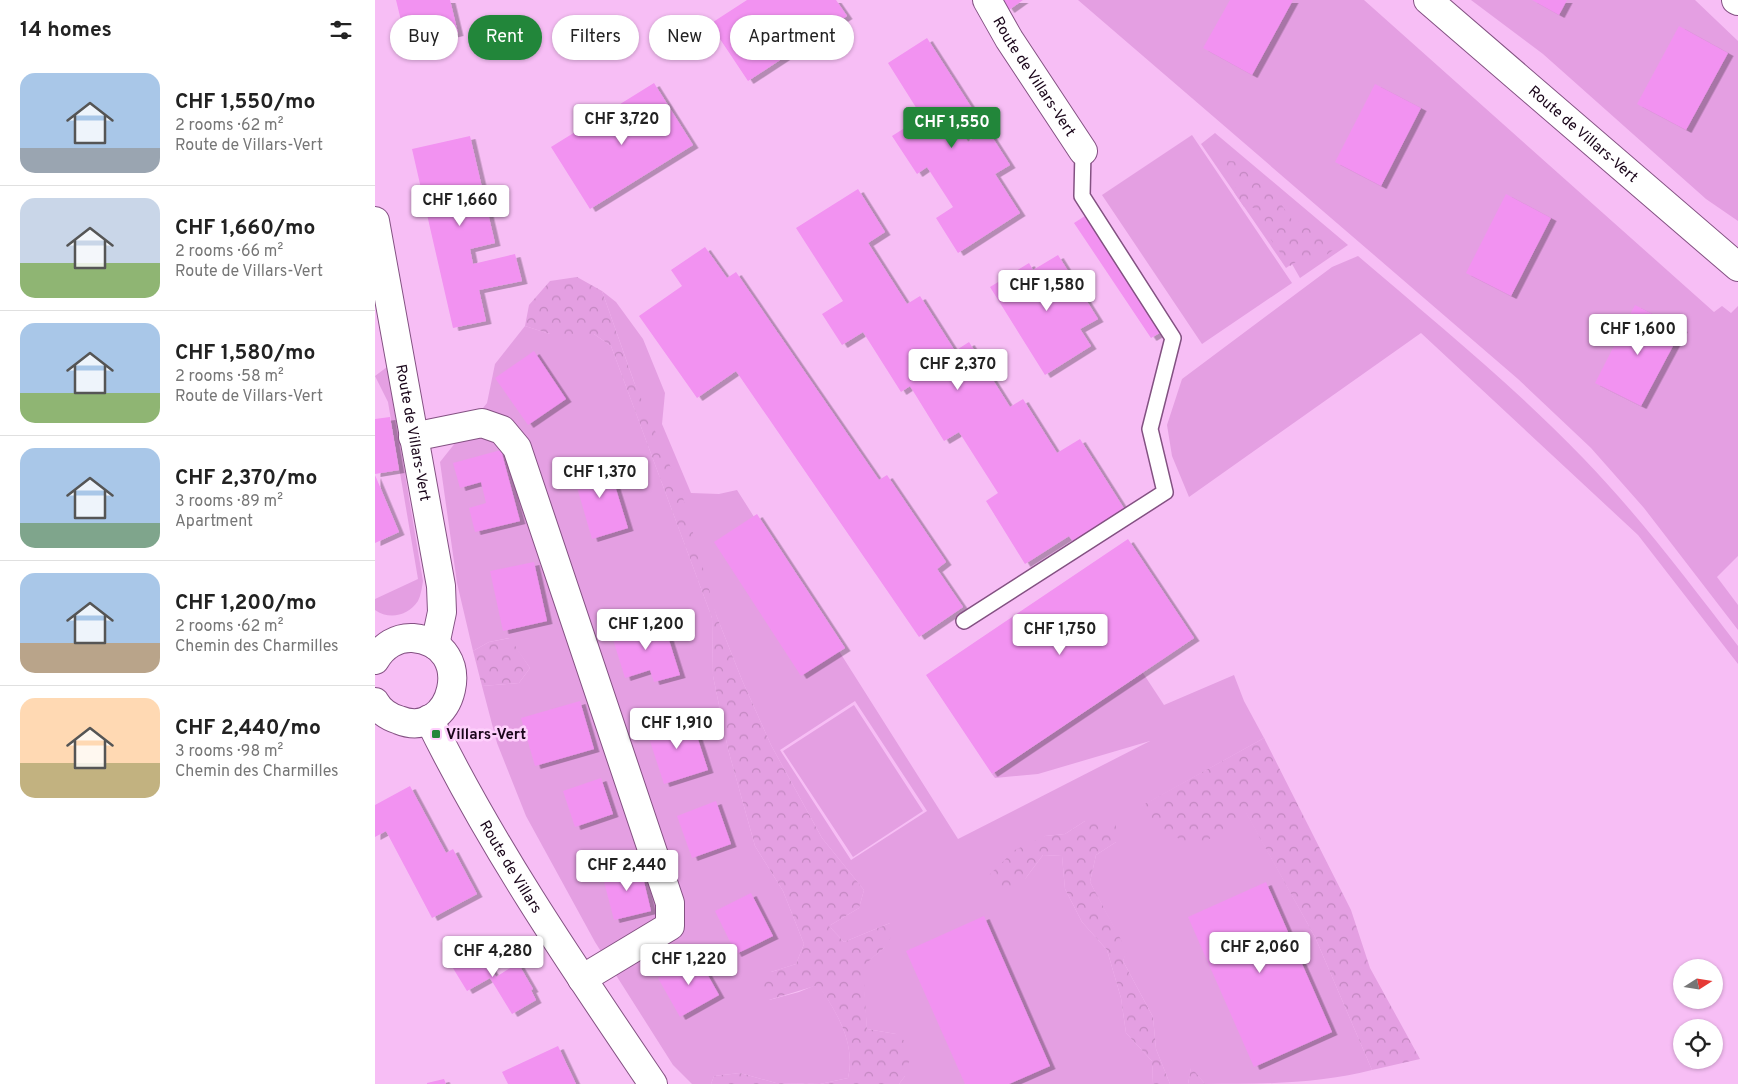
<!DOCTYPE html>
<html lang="en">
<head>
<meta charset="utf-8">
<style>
  :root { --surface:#fff; --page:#f2f2f2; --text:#222; --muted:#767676; --line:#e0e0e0; --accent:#22863a }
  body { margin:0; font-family:Overpass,sans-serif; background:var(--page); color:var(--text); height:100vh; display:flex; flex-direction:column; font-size:19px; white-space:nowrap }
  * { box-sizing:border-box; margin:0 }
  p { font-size:16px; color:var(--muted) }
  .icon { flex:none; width:28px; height:28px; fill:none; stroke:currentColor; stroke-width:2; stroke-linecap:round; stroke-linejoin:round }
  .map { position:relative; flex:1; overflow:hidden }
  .side { display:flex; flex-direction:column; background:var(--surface); width:375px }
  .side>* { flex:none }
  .guide { position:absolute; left:15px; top:15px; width:475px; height:45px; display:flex; gap:10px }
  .needle { width:32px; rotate:78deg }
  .fabs { position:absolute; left:1298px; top:959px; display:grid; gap:10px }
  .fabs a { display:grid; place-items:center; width:50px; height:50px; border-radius:50%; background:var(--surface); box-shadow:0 1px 4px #0004; font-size:25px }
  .price { position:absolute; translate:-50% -42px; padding:0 11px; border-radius:5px; background:#fff; color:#222; font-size:16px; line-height:32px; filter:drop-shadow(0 1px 2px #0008) }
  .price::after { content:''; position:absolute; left:50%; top:30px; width:15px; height:11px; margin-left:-8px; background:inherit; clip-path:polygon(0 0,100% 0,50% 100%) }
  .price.active { background:var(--accent); color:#fff }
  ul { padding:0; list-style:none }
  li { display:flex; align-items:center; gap:15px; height:125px; padding:0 20px }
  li+li { border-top:1px solid var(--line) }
  li span { display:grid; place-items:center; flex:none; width:140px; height:100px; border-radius:15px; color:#555 }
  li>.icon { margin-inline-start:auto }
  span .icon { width:60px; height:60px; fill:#fffc; stroke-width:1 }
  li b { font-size:21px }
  h2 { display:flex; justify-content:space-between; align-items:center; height:60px; padding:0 20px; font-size:21px }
  .pill { padding:0 18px; border-radius:22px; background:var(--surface); box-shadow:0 1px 4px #0004; font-size:18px; line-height:45px }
  .pill.active { background:var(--accent); color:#fff }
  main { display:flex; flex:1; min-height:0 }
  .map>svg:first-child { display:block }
  .grass { fill:#e49fe2; fill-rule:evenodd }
  .forest { fill:url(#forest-crowns) }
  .building { fill:#f292f1; filter:url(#shadow) }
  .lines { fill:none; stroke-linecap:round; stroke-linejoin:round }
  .service-casing { stroke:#835182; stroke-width:18 }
  .minor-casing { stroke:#835182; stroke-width:30 }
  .secondary-casing { stroke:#835182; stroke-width:30 }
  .service { stroke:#fff; stroke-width:15 }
  .minor { stroke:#fff; stroke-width:28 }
  .secondary { stroke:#fff; stroke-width:28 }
  .poi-dot { fill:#22863a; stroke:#fed0fc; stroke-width:2 }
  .labels { text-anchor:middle; stroke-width:5; stroke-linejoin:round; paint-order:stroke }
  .street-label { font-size:15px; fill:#1a061a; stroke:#fed0fc }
  .poi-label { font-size:15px; font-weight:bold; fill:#1a061a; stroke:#fed0fc; text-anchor:start }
</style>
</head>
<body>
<main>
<section class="side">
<h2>14 homes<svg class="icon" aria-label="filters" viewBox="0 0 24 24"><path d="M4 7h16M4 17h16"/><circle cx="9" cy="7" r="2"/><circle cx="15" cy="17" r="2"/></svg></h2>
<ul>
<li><span style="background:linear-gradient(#a9c7e8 75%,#9aa5b1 0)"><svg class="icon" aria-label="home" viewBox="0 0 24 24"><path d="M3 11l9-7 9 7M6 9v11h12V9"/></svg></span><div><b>CHF 1,550/mo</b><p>2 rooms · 62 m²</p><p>Route de Villars-Vert</p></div></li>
<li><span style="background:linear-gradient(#c9d6e8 65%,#8fb573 0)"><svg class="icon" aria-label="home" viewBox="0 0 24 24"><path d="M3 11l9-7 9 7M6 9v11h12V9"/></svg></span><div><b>CHF 1,660/mo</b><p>2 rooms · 66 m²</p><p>Route de Villars-Vert</p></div></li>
<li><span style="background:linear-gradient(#a9c7e8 70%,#8fb573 0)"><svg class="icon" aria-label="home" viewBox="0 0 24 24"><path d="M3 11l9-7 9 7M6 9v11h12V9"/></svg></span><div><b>CHF 1,580/mo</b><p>2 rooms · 58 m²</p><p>Route de Villars-Vert</p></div></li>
<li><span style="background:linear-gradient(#a9c7e8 75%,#7fa58c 0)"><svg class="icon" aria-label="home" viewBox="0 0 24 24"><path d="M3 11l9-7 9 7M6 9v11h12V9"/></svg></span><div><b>CHF 2,370/mo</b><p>3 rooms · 89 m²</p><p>Apartment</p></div></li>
<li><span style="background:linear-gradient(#a9c7e8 70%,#b9a48a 0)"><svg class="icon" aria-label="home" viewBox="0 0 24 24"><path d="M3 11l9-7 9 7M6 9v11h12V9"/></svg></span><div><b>CHF 1,200/mo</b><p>2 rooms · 62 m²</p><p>Chemin des Charmilles</p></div></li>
<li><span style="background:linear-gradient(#ffd9b3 65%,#c2b280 0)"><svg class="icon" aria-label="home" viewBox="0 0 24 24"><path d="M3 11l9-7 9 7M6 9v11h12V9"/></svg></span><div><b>CHF 2,440/mo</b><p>3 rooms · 98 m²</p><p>Chemin des Charmilles</p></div></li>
</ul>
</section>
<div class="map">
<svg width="1363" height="1084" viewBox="0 0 1363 1084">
  <defs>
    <pattern id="forest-crowns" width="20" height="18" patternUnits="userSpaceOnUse" patternTransform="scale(1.25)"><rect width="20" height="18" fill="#e49fe2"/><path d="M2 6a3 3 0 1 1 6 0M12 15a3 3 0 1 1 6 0" fill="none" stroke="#c387c1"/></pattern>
    <filter id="shadow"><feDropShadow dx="5.5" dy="3" stdDeviation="0" flood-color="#0004"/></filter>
  </defs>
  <rect width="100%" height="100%" fill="#f7bef5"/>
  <path class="grass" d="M703 0H989L1339 312 1347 306 1356 313 1363 306V556L1342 577 1363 605V630L1269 508 1216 448 1143 379Z
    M1096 0H1320L1363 41V221L1331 199 1168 54Z
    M840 133 973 245 925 278 917 264 911 268 826 144Z
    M817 135 917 283 827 344 727 195Z
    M983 256C1060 322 1139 386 1209 459 1265 517 1314 582 1363 646V664L1263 535 1046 333 814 497 797 456 792 425 807 379 957 267Z
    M227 291 241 302 268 339 290 393 287 424 316 493 344 494 362 490 583 839 775 741 663 774 620 778 617 774 768 673 789 705 859 675 869 701 889 738 767 806 871 812 940 937 997 1070C943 1084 886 1084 830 1084L816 1068 813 1084H795L781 1049 778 1017 748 961 751 951 715 882 721 855 741 842 710 821 690 834 670 836 650 879 668 855 687 856 690 889 707 922 732 950 746 998 751 1033 777 1061 778 1084H524L530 1076 521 1034 492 1029 487 966 509 948 515 923 469 942 454 926 484 908 489 890 447 838 396 745 367 680 342 617ZM480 701 552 811 476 860 405 750Z
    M150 326 175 334H219L236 346 337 618 338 676 353 749 380 846 408 891 429 944 421 964 396 972 394 1000 424 992 443 984C462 1013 481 1043 473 1078L445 1084 401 1083 365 1073 339 1076 336 1084H317L298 1065 220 942 151 816 122 743 107 686 144 683 155 668 134 638 114 642 98 651 82 583 65 462 112 403 120 364Z
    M12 367 48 581C47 587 46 595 43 601 33 616 14 620 0 610V599L43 579 13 402 0 376Z
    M479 705 548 811 478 857 408 751Z"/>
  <path class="forest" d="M848 160 865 162 895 180 896 190 920 224 928 218 958 250 942 262 932 254 915 266 894 237 896 229 880 208 869 207 859 192 865 177 847 171Z
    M202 277 227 291 259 382 306 491 342 617 367 680 396 745 447 838 489 890 484 908 454 926 469 942 515 923 521 929 509 948 488 966 492 1029 521 1034 538 1048 530 1076 524 1084H445L473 1078C481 1044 462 1012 443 985L394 1000 385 981 396 972 421 964 429 944 408 891 380 846 353 749 338 676 337 618 236 346 219 334H175L150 326 154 305 175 281Z
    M135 638 155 668 144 683 107 686 98 651 114 642Z
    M889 738 976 910 995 968 1045 1059 997 1070 940 937 871 813 823 847 789 832 766 806Z
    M710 821H741V842L721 855 715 882 752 951 748 961 778 1017 781 1049 795 1084H778L777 1061 751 1033 746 998 732 950 707 922 690 889 687 856 668 855 650 879 630 896 609 880 640 850 670 836 690 834Z
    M816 1067 830 1084H813Z
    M365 1073 401 1083 440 1084H336L339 1076Z"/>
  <path class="building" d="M21 0H75L83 33 32 45Z
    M372 0H461L472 16 373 81 335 24Z
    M627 0H648L634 10Z
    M855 0H918L877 75 828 48Z
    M1157 0H1192L1184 15Z
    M1304 26 1353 53 1311 130 1262 104Z
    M552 38 600 113 582 125 593 142 612 129 635 165 620 174 645 213 583 253 561 218 578 207 552 167 542 174 517 136 547 117 513 63Z
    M279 83 318 145 215 209 176 147Z
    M1000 84 1046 108 1006 186 960 162Z
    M95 136 120 243 95 249 98 264 140 254 147 281 104 290 111 321 78 328 37 149Z
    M483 189 510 232 493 243 532 304 545 296 580 351 594 342 635 407 648 399 682 453 705 439 750 510 699 543 694 536 650 564 611 501 623 493 584 432 569 441 535 386 526 392 488 332 467 345 447 314 468 301 421 228Z
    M1131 194 1176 218 1136 296 1091 273Z
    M710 216 788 331 776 338 699 223Z
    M330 247 352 278 361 272 504 480 512 475 571 562 562 569 588 607 544 637 361 371 322 398 264 316 307 286 296 270Z
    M683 255 723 319 705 329 716 346 670 375 615 287 654 263 658 270Z
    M1260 305 1307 329 1266 406 1220 383Z
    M159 351 191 399 153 425 120 378Z
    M15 417 24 470 0 474V419Z
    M126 450 145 521 100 532 94 508 111 503 106 482 85 488 78 463Z
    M232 460 253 528 217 539 197 470Z
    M0 475 24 532 0 543Z
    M382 514 470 648 426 676 339 542Z
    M753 539 819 638 617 774 551 675Z
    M159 562 172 621 128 631 115 571Z
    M287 618 305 675 279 682 275 670 250 678 236 633Z
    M205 701 219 749 160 766 146 718Z
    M315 715 333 770 289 784 271 729Z
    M226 778 238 814 200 827 188 791Z
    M35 786 71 853 78 849 102 894 57 918 11 831 0 837V805Z
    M341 801 356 844 317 858 302 816Z
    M265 865 276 911 239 920 227 874Z
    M891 882 957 1032 879 1067 813 917Z
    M376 893 398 936 361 954 340 911Z
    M609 916 675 1066 634 1084H590L531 951Z
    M101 943 121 977 143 963 158 989 156 990 161 1000 137 1014 115 978 92 991 73 960Z
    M322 956 344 995 305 1017 283 978Z
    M183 1046 201 1084H133L127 1072Z
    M69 1079 71 1084H52V1083Z"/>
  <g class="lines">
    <defs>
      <path id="service" d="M589 621 790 492 775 429 798 338 707 196 708 151"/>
      <g id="minor">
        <path id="s1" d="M612 0 634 39 708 151"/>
        <path id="s2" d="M1053 0 1363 267"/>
        <path d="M1361 0 1363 1"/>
        <path id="s3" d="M0 221 66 586 67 612 60 645"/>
        <path d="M38 437 107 423 127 430 142 448 295 903V926L207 979"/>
      </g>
      <g id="secondary">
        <path d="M0 660C8 646 22 637 38 638 104 644 78 742 24 720 14 717 5 711 0 702"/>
        <path id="s4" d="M54 719C117 848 198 966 278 1084"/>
      </g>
    </defs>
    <use href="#service" class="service-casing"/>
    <use href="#minor" class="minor-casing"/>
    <use href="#secondary" class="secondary-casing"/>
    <use href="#service" class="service"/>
    <use href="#minor" class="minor"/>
    <use href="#secondary" class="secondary"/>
  </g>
  <rect class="poi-dot" x="56" y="729" width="10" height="10" rx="2.5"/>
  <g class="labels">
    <g class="street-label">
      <text dy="5" stroke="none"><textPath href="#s1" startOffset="90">Route de Villars-Vert</textPath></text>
      <text dy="5" stroke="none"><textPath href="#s2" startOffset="205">Route de Villars-Vert</textPath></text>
      <text dy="5" stroke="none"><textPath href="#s3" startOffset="215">Route de Villars-Vert</textPath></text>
      <text dy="5" stroke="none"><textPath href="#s4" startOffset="169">Route de Villars</textPath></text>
    </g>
    <g class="poi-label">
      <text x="71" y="739">Villars-Vert</text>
    </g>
  </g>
</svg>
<div class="fabs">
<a><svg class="needle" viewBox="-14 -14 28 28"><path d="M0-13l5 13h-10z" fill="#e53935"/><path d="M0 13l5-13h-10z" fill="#767676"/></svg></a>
<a><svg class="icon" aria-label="locate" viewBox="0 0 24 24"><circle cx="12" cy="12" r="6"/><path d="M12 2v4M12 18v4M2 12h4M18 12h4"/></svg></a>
</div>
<b class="price" style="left:247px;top:146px">CHF 3,720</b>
<b class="price active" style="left:577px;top:149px">CHF 1,550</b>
<b class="price" style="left:85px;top:227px">CHF 1,660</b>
<b class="price" style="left:672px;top:312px">CHF 1,580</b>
<b class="price" style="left:1263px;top:356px">CHF 1,600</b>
<b class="price" style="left:583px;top:391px">CHF 2,370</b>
<b class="price" style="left:225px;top:499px">CHF 1,370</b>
<b class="price" style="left:271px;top:651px">CHF 1,200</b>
<b class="price" style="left:685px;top:656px">CHF 1,750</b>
<b class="price" style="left:302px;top:750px">CHF 1,910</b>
<b class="price" style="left:252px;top:892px">CHF 2,440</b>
<b class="price" style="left:885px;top:974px">CHF 2,060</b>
<b class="price" style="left:118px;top:978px">CHF 4,280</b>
<b class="price" style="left:314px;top:986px">CHF 1,220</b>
<div class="guide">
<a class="pill">Buy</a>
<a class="pill active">Rent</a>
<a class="pill">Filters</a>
<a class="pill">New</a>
<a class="pill">Apartment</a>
</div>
</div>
</main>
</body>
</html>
